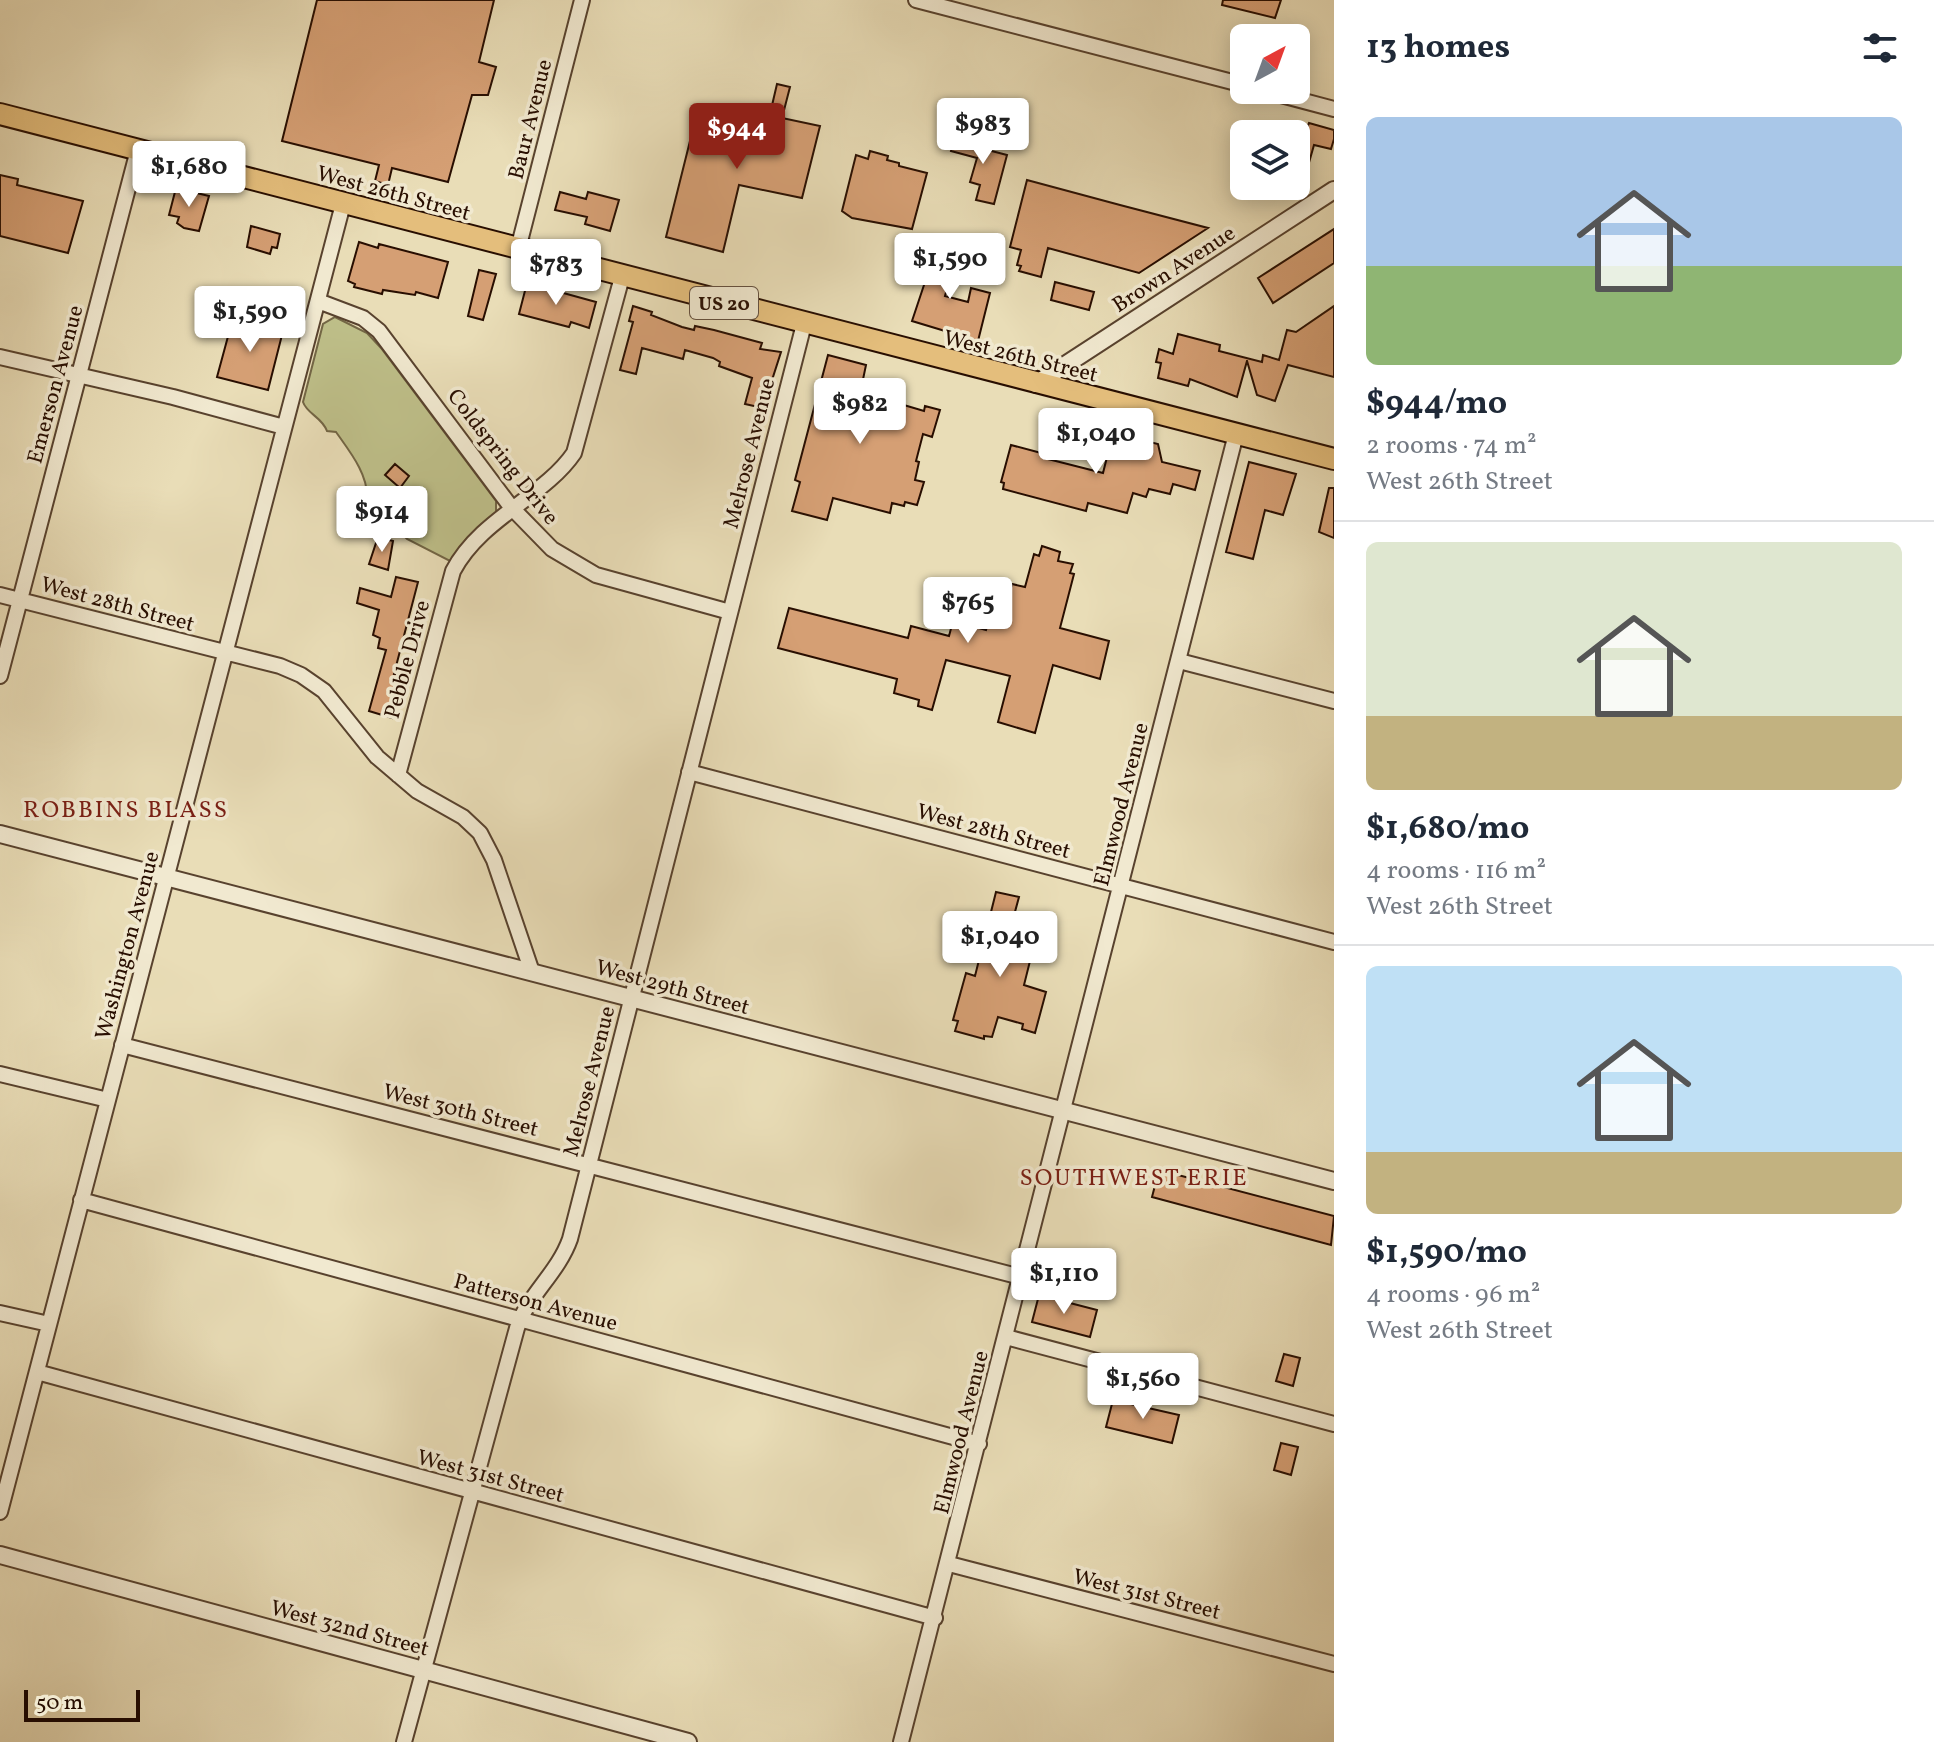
<!DOCTYPE html>
<html lang="en">
<head>
<meta charset="utf-8">
<style>
  :root { --surface:#fff; --page:#f2f2f3; --text:#1f2937; --muted:#747a83; --line:#e0e1e3; --accent:#8f2418 }
  body { margin:0; font-family:Vollkorn,serif; background:var(--page); color:var(--text); height:100vh; display:flex; flex-direction:column; font-size:30px; white-space:nowrap }
  * { box-sizing:border-box; margin:0 }
  p { font-size:26px; color:var(--muted) }
  .icon { flex:none; width:44px; height:44px; fill:none; stroke:currentColor; stroke-width:2; stroke-linecap:round; stroke-linejoin:round }
  .map { position:relative; flex:1; overflow:hidden }
  .sheet { display:flex; flex-direction:column; background:var(--surface); width:600px }
  .sheet>* { flex:none }
  .needle { width:52px; rotate:41deg }
  .tools { position:absolute; left:1230px; top:24px; display:grid; gap:16px }
  .tools a { display:grid; place-items:center; width:80px; height:80px; border-radius:12px; background:var(--surface); box-shadow:0 4px 20px #0003; font-size:40px }
  .scale { position:absolute; left:24px; bottom:20px; width:116px; box-sizing:border-box; padding-left:8px; border:4px solid #280e01; border-top:0; font-size:22px; line-height:28px; white-space:nowrap; color:#280e01; -webkit-text-stroke:6px #f1e9d0; paint-order:stroke }
  .price { position:absolute; translate:-50% -68px; padding:0 18px; border-radius:8px; background:#fff; color:#222; font-size:26px; line-height:52px; filter:drop-shadow(0 2px 4px #0008) }
  .price::after { content:''; position:absolute; left:50%; top:48px; width:24px; height:18px; margin-left:-12px; background:inherit; clip-path:polygon(0 0,100% 0,50% 100%) }
  .price.on { background:var(--accent); color:#fff }
  ul { padding:0; list-style:none }
  li { display:grid; align-content:center; gap:16px; height:424px; padding:0 32px }
  li+li { border-top:2px solid var(--line) }
  li span { display:grid; place-items:center; height:248px; border-radius:12px; color:#555 }
  li>.icon { margin-inline-start:auto }
  span .icon { width:144px; height:144px; fill:#fffc; stroke-width:1 }
  li b { font-size:34px }
  h2 { display:flex; justify-content:space-between; align-items:center; height:96px; padding:0 32px; font-size:34px }
  main { display:flex; flex:1; min-height:0 }
  .map>svg:first-child { display:block }
  .green { fill:#bebf89; stroke:#736645; stroke-width:2 }
  .building { fill:#d59f74; stroke:#280e01; stroke-width:2 }
  .lines { fill:none; stroke-linecap:round; stroke-linejoin:round }
  .minor-casing { stroke:#58422e; stroke-width:18 }
  .tertiary-casing { stroke:#58422e; stroke-width:20 }
  .primary-casing { stroke:#280e01; stroke-width:24 }
  .minor { stroke:#f1e9d0; stroke-width:14 }
  .tertiary { stroke:#f1e9d0; stroke-width:16 }
  .primary { stroke:#e4be7c; stroke-width:20 }
  .labels { text-anchor:middle; stroke-width:7; stroke-linejoin:round; paint-order:stroke }
  .shield { fill:#f1e9d0; stroke:#64503f; stroke-width:2 }
  .shield-label { font-size:20px; font-weight:bold; fill:#280e01 }
  .street-label { font-size:22px; fill:#280e01; stroke:#f1e9d0 }
  .neighbourhood-label { font-size:24px; letter-spacing:2px; fill:#7a1f14; stroke:#f1e9d0 }
</style>
</head>
<body>
<main>
<div class="map">
<svg width="1334" height="1742" viewBox="0 0 1334 1742">
  <rect width="100%" height="100%" fill="#e9ddb7"/>
  <filter id="stains"><feTurbulence type="fractalNoise" baseFrequency=".0025" numOctaves="4"/><feColorMatrix values="0 0 0 0 .2 0 0 0 0 .09 0 0 0 0 .02 0 0 0 .5 -.17"/></filter>
  <radialGradient id="worn" r=".72"><stop offset=".6" stop-color="#630" stop-opacity="0"/><stop offset="1" stop-color="#630" stop-opacity=".3"/></radialGradient>
  <path class="green" d="M335 317 367 333 381 348 496 501V513L467 538 450 561 407 539 367 498C368 474 350 452 336 432L327 431C322 417 307 414 303 402L323 324Z"/>
  <path class="building" d="M317 0H494L479 62 496 67 488 95H472L448 182 392 168 388 185 375 181 379 165 282 141Z
    M1223 0H1281L1275 18 1222 5Z
    M777 84 790 87 782 118 820 126 802 198 739 185 723 252 666 237 699 105 730 112 725 134 763 144Z
    M1309 123 1334 130V139L1331 149 1314 145 1308 166 1296 163V144L1300 145Z
    M968 133 987 138 984 149 1007 155 994 204 976 200 980 185 970 182 977 158 951 151 954 140 966 143Z
    M870 151 888 156 887 160 899 163V166L927 173 912 229 852 218 842 211 856 155 868 159Z
    M0 175 18 179 17 185 83 201 68 253 0 236Z
    M1027 180 1120 205 1208 228 1139 273 1048 248 1041 277 1019 271 1021 266 1017 265 1021 250 1010 247Z
    M176 188 209 196 199 231 184 228 177 223 179 217 169 215Z
    M560 192 586 199 588 192 619 200 610 231 585 224 587 217 555 210Z
    M251 226 280 234 277 248 272 247 270 254 247 247Z
    M1334 229V263L1273 303 1258 278Z
    M359 242 378 248 379 244 448 262 438 298 416 292 415 295 383 290 382 294 354 287 355 284 348 281Z
    M937 246 957 252 945 296 968 302 971 288 990 293 978 341 912 321Z
    M479 270 496 274 483 320 468 316Z
    M1055 282 1094 292 1089 310 1051 300Z
    M527 283 596 302 589 328 571 322 569 327 519 314Z
    M633 306 652 312 651 315 682 327 694 330 695 326 714 330 762 343 760 349 781 352 763 408 745 404 752 378 719 366 720 362 713 358 685 350 683 359 642 348 636 374 620 370 633 322 629 321Z
    M1334 306V377L1288 365 1275 401 1257 395 1247 361 1237 397 1190 379 1188 386 1158 378 1161 363 1156 362 1159 349 1173 354 1178 334 1220 345 1219 351 1262 362 1263 355 1279 360 1287 330 1296 332Z
    M233 318 283 331 268 390 217 377Z
    M828 355 866 365 861 389 871 392 870 395 924 411 925 406 940 410 932 437 923 434 916 461 919 462 915 480 924 482 917 505 905 502 904 506 892 503 890 513 833 498 827 520 792 511 800 482 795 480Z
    M1113 433 1158 444 1162 462 1200 471 1195 490 1173 484 1170 494 1149 489 1146 497 1133 493 1127 513 1088 503 1086 511 1003 489 1004 483 1001 482 1011 445 1045 454 1044 458 1103 473Z
    M1249 462 1296 474 1283 515 1265 510 1253 559 1226 552Z
    M395 464 409 476 400 488 385 475Z
    M1329 488H1334V538L1319 532Z
    M378 537 393 541 388 570 369 564Z
    M1042 546 1060 552 1058 561 1073 564 1070 573 1074 574 1060 628 1109 641 1100 679 1053 665 1035 733 998 722 1010 676 946 660 932 710 918 706 919 700 894 693 897 679 778 648 789 608 908 638 911 626 949 636 953 621 986 630 991 614 1003 617 1012 584 1025 587 1034 554 1039 556Z
    M396 577 418 582 394 674 403 676 392 718 369 711 386 650 378 648 380 638 373 635 379 610 357 603 360 588 391 597Z
    M996 892 1019 897 1009 934 1035 941 1024 985 1046 992 1035 1033 1022 1029 1023 1024 998 1017 992 1037 984 1036V1039L955 1031 958 1021 953 1020 966 973 975 976Z
    M1159 1170 1334 1216 1331 1245 1152 1197Z
    M1039 1295 1097 1310 1090 1337 1032 1322Z
    M1284 1354 1300 1358 1293 1386 1276 1381Z
    M1113 1400 1179 1415 1172 1443 1106 1427Z
    M1281 1443 1298 1447 1291 1475 1274 1470Z"/>
  <g class="lines">
    <defs>
      <path id="minor" d="M916 0 1244 85
        M1262 90 1334 109
        M518 249 582 0
        M318 301 363 318 379 331 511 507 552 549 596 575 730 612
        M0 357 173 397 284 427
        M0 595 280 666 301 675 324 691 377 757 417 791 463 817 480 833 494 860 532 972
        M1179 661 1334 701
        M0 676 138 150
        M689 772 1334 942
        M398 775 453 571C481 518 544 497 574 453L622 277
        M122 1045 1021 1277
        M0 1074 108 1100
        M81 1200 979 1444
        M0 1313 49 1324
        M1006 1337 1334 1424
        M37 1372 935 1618
        M0 1512 343 204
        M949 1564 1334 1664
        M404 1742 517 1328C528 1295 558 1273 570 1239L804 324
        M901 1742 1236 434"/>
      <path id="tertiary" d="M1036 384 1334 190
        M0 834 1334 1181
        M0 1555 688 1742"/>
      <path id="primary" d="M0 114 1334 459"/>
    </defs>
    <use href="#minor" class="minor-casing"/>
    <use href="#tertiary" class="tertiary-casing"/>
    <use href="#primary" class="primary-casing"/>
    <use href="#minor" class="minor"/>
    <use href="#tertiary" class="tertiary"/>
    <use href="#primary" class="primary"/>
  </g>
  <g class="labels">
    <rect class="shield" x="690" y="287" width="68" height="32" rx="6"/>
    <g class="shield-label">
      <text x="724" y="310">US 20</text>
    </g>
    <g class="street-label">
      <text transform="translate(529 119) rotate(-76)" y="8">Baur Avenue</text>
      <text transform="translate(394 192) rotate(15)" y="8">West 26th Street</text>
      <text transform="translate(1173 268) rotate(-33)" y="8">Brown Avenue</text>
      <text transform="translate(1021 355) rotate(14)" y="8">West 26th Street</text>
      <text transform="translate(54 384) rotate(-75)" y="8">Emerson Avenue</text>
      <text transform="translate(748 453) rotate(-76)" y="8">Melrose Avenue</text>
      <text transform="translate(504 456) rotate(52)" y="8">Coldspring Drive</text>
      <text transform="translate(118 603) rotate(15)" y="8">West 28th Street</text>
      <text transform="translate(406 659) rotate(-75)" y="8">Pebble Drive</text>
      <text transform="translate(1120 804) rotate(-76)" y="8">Elmwood Avenue</text>
      <text transform="translate(994 830) rotate(15)" y="8">West 28th Street</text>
      <text transform="translate(126 945) rotate(-75)" y="8">Washington Avenue</text>
      <text transform="translate(673 986) rotate(15)" y="8">West 29th Street</text>
      <text transform="translate(588 1081) rotate(-76)" y="8">Melrose Avenue</text>
      <text transform="translate(461 1109) rotate(14)" y="8">West 30th Street</text>
      <text transform="translate(536 1301) rotate(15)" y="8">Patterson Avenue</text>
      <text transform="translate(960 1432) rotate(-76)" y="8">Elmwood Avenue</text>
      <text transform="translate(491 1475) rotate(15)" y="8">West 31st Street</text>
      <text transform="translate(1147 1593) rotate(14)" y="8">West 31st Street</text>
      <text transform="translate(350 1627) rotate(15)" y="8">West 32nd Street</text>
    </g>
    <g class="neighbourhood-label">
      <text x="126" y="817">ROBBINS BLASS</text>
      <text x="1134" y="1185">SOUTHWEST ERIE</text>
    </g>
  </g>
  <rect width="100%" height="100%" filter="url(#stains)"/>
  <rect width="100%" height="100%" fill="url(#worn)"/>
</svg>
<div class="tools">
<a><svg class="needle" viewBox="-14 -14 28 28"><path d="M0-13l5 13h-10z" fill="#e53935"/><path d="M0 13l5-13h-10z" fill="#747a83"/></svg></a>
<a><svg class="icon" aria-label="layers" viewBox="0 0 24 24"><path d="M12 4l9 5-9 5-9-5zM3 14l9 5 9-5"/></svg></a>
</div>
<div class="scale">50 m</div>
<b class="price" style="left:983px;top:166px">$983</b>
<b class="price on" style="left:737px;top:171px">$944</b>
<b class="price" style="left:189px;top:209px">$1,680</b>
<b class="price" style="left:950px;top:301px">$1,590</b>
<b class="price" style="left:556px;top:307px">$783</b>
<b class="price" style="left:250px;top:354px">$1,590</b>
<b class="price" style="left:860px;top:446px">$982</b>
<b class="price" style="left:1096px;top:476px">$1,040</b>
<b class="price" style="left:382px;top:554px">$914</b>
<b class="price" style="left:968px;top:645px">$765</b>
<b class="price" style="left:1000px;top:979px">$1,040</b>
<b class="price" style="left:1064px;top:1316px">$1,110</b>
<b class="price" style="left:1143px;top:1421px">$1,560</b>
</div>
<section class="sheet">
<h2>13 homes<svg class="icon" aria-label="filters" viewBox="0 0 24 24"><path d="M4 7h16M4 17h16"/><circle cx="9" cy="7" r="2"/><circle cx="15" cy="17" r="2"/></svg></h2>
<ul>
<li><span style="background:linear-gradient(#a9c7e8 60%,#8fb573 0)"><svg class="icon" aria-label="home" viewBox="0 0 24 24"><path d="M3 11l9-7 9 7M6 9v11h12V9"/></svg></span><div><b>$944/mo</b><p>2 rooms · 74 m²</p><p>West 26th Street</p></div></li>
<li><span style="background:linear-gradient(#dfe7d0 70%,#c2b280 0)"><svg class="icon" aria-label="home" viewBox="0 0 24 24"><path d="M3 11l9-7 9 7M6 9v11h12V9"/></svg></span><div><b>$1,680/mo</b><p>4 rooms · 116 m²</p><p>West 26th Street</p></div></li>
<li><span style="background:linear-gradient(#bfe0f5 75%,#c2b280 0)"><svg class="icon" aria-label="home" viewBox="0 0 24 24"><path d="M3 11l9-7 9 7M6 9v11h12V9"/></svg></span><div><b>$1,590/mo</b><p>4 rooms · 96 m²</p><p>West 26th Street</p></div></li>
</ul>
</section>
</main>
</body>
</html>
